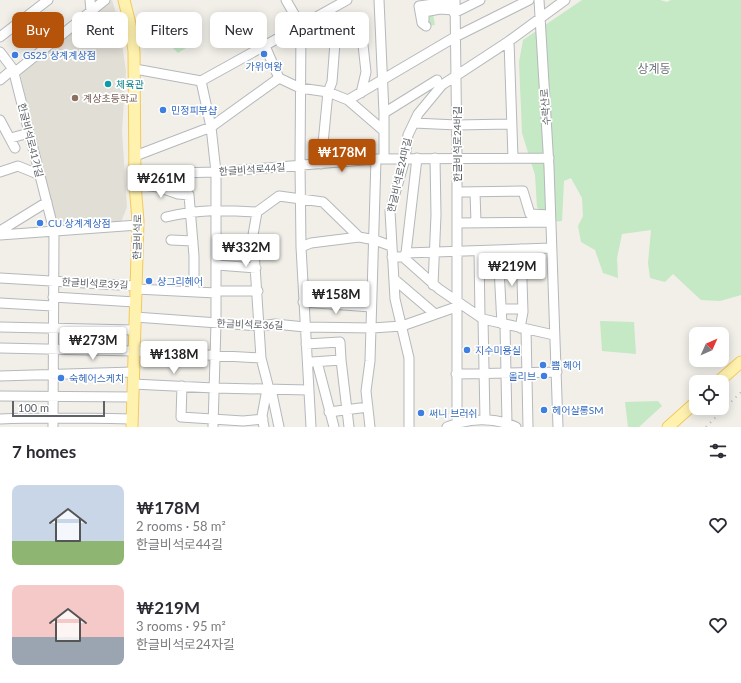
<!DOCTYPE html>
<html lang="en">
<head>
<meta charset="utf-8">
<style>
  :root { --surface:#fff; --page:#f7f7f7; --text:#2b2b33; --muted:#7c7c81; --accent:#b45309 }
  body { margin:0; font-family:Lato,"Noto Sans KR",sans-serif; background:var(--page); color:var(--text); height:100vh; display:flex; flex-direction:column; font-size:15px; white-space:nowrap }
  * { box-sizing:border-box; margin:0 }
  p { font-size:13px; color:var(--muted) }
  .icon { flex:none; width:22px; height:22px; fill:none; stroke:currentColor; stroke-width:2; stroke-linecap:round; stroke-linejoin:round }
  .map { position:relative; height:427px; overflow:hidden }
  .details { display:flex; flex-direction:column; background:var(--surface); flex:1 }
  .details>* { flex:none }
  .top-card { position:absolute; left:12px; top:12px; width:400px; height:36px; display:flex; gap:8px }
  .needle { width:26px; rotate:45deg }
  .fabs { position:absolute; left:689px; top:327px; display:grid; gap:8px }
  .fabs a { display:grid; place-items:center; width:40px; height:40px; border-radius:8px; background:var(--surface); box-shadow:0 2px 10px #0003; font-size:20px }
  .scale { position:absolute; left:12px; bottom:10px; width:93px; box-sizing:border-box; padding-left:4px; border:2px solid #5f6368; border-top:0; font-size:11px; line-height:14px; white-space:nowrap; color:#5f6368; -webkit-text-stroke:3px #fff; paint-order:stroke }
  .price { position:absolute; translate:-50% -34px; padding:0 9px; border-radius:4px; background:#fff; color:#222; font-size:13px; line-height:26px; filter:drop-shadow(0 1px 2px #0008) }
  .price::after { content:''; position:absolute; left:50%; top:24px; width:12px; height:9px; margin-left:-6px; background:inherit; clip-path:polygon(0 0,100% 0,50% 100%) }
  .price.current { background:var(--accent); color:#fff }
  ul { padding:0; list-style:none }
  li { display:flex; align-items:center; gap:12px; height:100px; padding:0 12px }
  li span { display:grid; place-items:center; flex:none; width:112px; height:80px; border-radius:8px; color:#555 }
  li>.icon { margin-inline-start:auto }
  span .icon { width:48px; height:48px; fill:#fffc; stroke-width:1 }
  li b { font-size:17px }
  h2 { display:flex; justify-content:space-between; align-items:center; height:48px; padding:0 12px; font-size:17px }
  .tag { padding:0 14px; border-radius:8px; background:var(--surface); box-shadow:0 2px 10px #0003; font-size:14px; line-height:36px }
  .tag.current { background:var(--accent); color:#fff }
  .map>svg:first-child { display:block }
  .education { fill:#e1ded6 }
  .green { fill:#c5e8c5 }
  .lines { fill:none; stroke-linecap:round; stroke-linejoin:round }
  .minor-casing { stroke:#b5b8bc; stroke-width:11 }
  .major-casing { stroke:#f2c960; stroke-width:13 }
  .minor { stroke:#fff; stroke-width:9 }
  .major { stroke:#fff2af; stroke-width:11 }
  .rail { stroke:#b6b7b8; stroke-width:2; stroke-dasharray:1 5; stroke-linecap:butt }
  .shop-dot { fill:#3f7fe0; stroke:#fff; stroke-width:1.5 }
  .culture-dot { fill:#0f9aa8; stroke:#fff; stroke-width:1.5 }
  .education-dot { fill:#8d6e63; stroke:#fff; stroke-width:1.5 }
  .labels { text-anchor:middle; stroke-width:3.5; stroke-linejoin:round; paint-order:stroke }
  .shop-label { font-size:10px; fill:#366cbe; stroke:#fff; text-anchor:start }
  .culture-label { font-size:10px; fill:#0d838f; stroke:#fff; text-anchor:start }
  .education-label { font-size:10px; fill:#785e54; stroke:#fff; text-anchor:start }
  .street-label { font-size:10px; fill:#5f6368; stroke:#fff }
  .quarter-label { font-size:12px; fill:#70757a; stroke:#fff }
</style>
</head>
<body>
<div class="map">
<svg width="741" height="427" viewBox="0 0 741 427">
  <rect width="100%" height="100%" fill="#f1efe8"/>
  <path class="education" d="M112 0 119 23 126 71 122 131 127 207 121 222 59 226 56 222 50 201 20 73Z"/>
  <path class="green" d="M582 0H660L667 2 671 0H741V295L720 301 701 300 673 274 665 282 650 278 648 263 651 230 622 234 617 258 618 278 603 273 595 250 581 242 578 226 583 216 582 198 571 178 564 181 562 221 550 222 537 207 535 175 522 133 519 62 523 40Z
    M433 14 435 25 428 26 426 15Z
    M173 26 186 48 178 53 167 42V30Z
    M600 321 634 322 636 354 602 351Z
    M658 401 662 406 639 427H628L625 402Z"/>
  <g class="lines">
    <defs>
      <path id="minor" d="M90 0 91 11
        M286 0 301 26 300 165 301 247 311 427
        M379 0 384 113V159
        M455 0 457 158V423
        M539 0 549 167 558 427
        M454 13 480 0
        M424 20V12L440 9 454 10
        M426 26 422 23 419 6 455 1
        M0 37 48 0
        M509 41 513 158
        M265 46 279 78
        M0 52 13 69 54 231 53 427
        M135 69 201 81 347 0
        M14 73 105 0
        M0 80 13 69
        M201 81 211 127 216 172V323L213 427
        M348 100 384 131
        M384 113 437 80
        M0 120 15 148
        M414 123 457 125 512 124
        M11 138 29 133
        M135 156 211 127 279 78 300 88 328 92 348 100 455 37 529 0
        M321 164 328 92 332 82 335 43 338 41H360L363 45 366 72 361 93
        M0 172 18 166 40 175
        M135 174 216 172 376 159 549 158
        M135 184 158 187 178 194 189 195 194 256V292
        M457 192 523 191 530 214 550 215
        M475 192 476 223
        M166 217C199 209 223 210 257 212
        M457 223 550 222
        M0 231 47 202
        M0 235 138 225
        M171 240 193 241
        M301 247 311 243 359 237
        M498 250 502 324
        M479 251 480 317
        M406 253 551 248
        M392 257H403L439 289 483 319 554 335
        M403 257 406 253 417 158
        M217 265 256 268
        M0 278 136 286
        M394 279 435 314
        M433 285 436 215 435 158
        M136 289 216 293
        M216 291H258
        M53 297 135 302
        M303 302 371 307
        M0 303 53 306
        M501 309H523
        M135 317 260 326 275 324 305 327 372 328 402 326 456 307
        M483 319 485 420
        M505 325 507 424
        M0 327 134 330
        M520 328 523 312 521 249
        M526 329 528 427
        M306 344 340 342 341 360 349 427
        M0 348 134 351 261 358
        M312 362 341 360
        M317 362 334 427
        M456 374 557 372
        M0 376 133 372
        M133 384 214 388 308 390
        M182 386 181 417 243 421 263 419
        M269 389 261 358 253 235 257 212 279 196 323 202 359 237 375 240 391 246
        M271 389 279 427
        M0 396 133 397
        M329 412 368 407
        M0 419C44 417 88 418 132 419
        M264 427 262 416 267 389
        M370 427 366 391 370 361 376 159
        M409 427V358L395 299 390 211 405 159 408 135 418 114 442 85 509 41 565 0
        M447 427C469 418 494 417 516 427"/>
      <path id="major" d="M124 0 130 24 134 51 135 184 138 221 132 427
        M718 382 741 362
        M668 427 696 402"/>
    </defs>
    <use href="#minor" class="minor-casing"/>
    <use href="#major" class="major-casing"/>
    <use href="#minor" class="minor"/>
    <use href="#major" class="major"/>
    <path class="rail" d="M706 427 741 392"/>
  </g>
  <g class="shop-dot">
    <circle cx="264" cy="54" r="4"/>
    <circle cx="15" cy="55" r="4"/>
    <circle cx="163" cy="110" r="4"/>
    <circle cx="40" cy="223" r="4"/>
    <circle cx="149" cy="281" r="4"/>
    <circle cx="467" cy="350" r="4"/>
    <circle cx="543" cy="365" r="4"/>
    <circle cx="544" cy="376" r="4"/>
    <circle cx="61" cy="378" r="4"/>
    <circle cx="544" cy="410" r="4"/>
    <circle cx="421" cy="413" r="4"/>
  </g>
  <circle class="culture-dot" cx="108" cy="84" r="4"/>
  <circle class="education-dot" cx="75" cy="98" r="4"/>
  <g class="labels">
    <g class="shop-label">
      <text x="23" y="59">GS25 상계계상점</text>
      <text x="264" y="70" text-anchor="middle">가위여왕</text>
      <text x="171" y="114">민정피부샵</text>
      <text x="48" y="227">CU 상계계상점</text>
      <text x="157" y="285">샹그리헤어</text>
      <text x="475" y="354">지수미용실</text>
      <text x="551" y="369">쁨 헤어</text>
      <text x="536" y="380" text-anchor="end">올리브</text>
      <text x="69" y="382">숙헤어스케치</text>
      <text x="552" y="414">헤어살롱SM</text>
      <text x="429" y="417">써니 브러쉬</text>
    </g>
    <g class="culture-label">
      <text x="116" y="88">체육관</text>
    </g>
    <g class="education-label">
      <text x="83" y="102">계상초등학교</text>
    </g>
    <g class="street-label">
      <text transform="translate(545 107) rotate(-94)" y="4">수락산로</text>
      <text transform="translate(31 140) rotate(76)" y="4">한글비석로41가길</text>
      <text transform="translate(457 144) rotate(-90)" y="4">한글비석로24바길</text>
      <text transform="translate(252 169) rotate(-4)" y="4">한글비석로44길</text>
      <text transform="translate(399 175) rotate(-77)" y="4">한글비석로24마길</text>
      <text transform="translate(137 237) rotate(-89)" y="4">한글비석로</text>
      <text transform="translate(95 283) rotate(3)" y="4">한글비석로39길</text>
      <text transform="translate(250 324) rotate(2)" y="4">한글비석로36길</text>
    </g>
    <g class="quarter-label">
      <text x="654" y="73">상계동</text>
    </g>
  </g>
</svg>
<div class="fabs">
<a><svg class="needle" viewBox="-14 -14 28 28"><path d="M0-13l5 13h-10z" fill="#e53935"/><path d="M0 13l5-13h-10z" fill="#7c7c81"/></svg></a>
<a><svg class="icon" aria-label="locate" viewBox="0 0 24 24"><circle cx="12" cy="12" r="6"/><path d="M12 2v4M12 18v4M2 12h4M18 12h4"/></svg></a>
</div>
<div class="scale">100 m</div>
<b class="price current" style="left:342px;top:173px">₩178M</b>
<b class="price" style="left:161px;top:199px">₩261M</b>
<b class="price" style="left:246px;top:268px">₩332M</b>
<b class="price" style="left:512px;top:287px">₩219M</b>
<b class="price" style="left:336px;top:315px">₩158M</b>
<b class="price" style="left:93px;top:361px">₩273M</b>
<b class="price" style="left:174px;top:375px">₩138M</b>
<div class="top-card">
<a class="tag current">Buy</a>
<a class="tag">Rent</a>
<a class="tag">Filters</a>
<a class="tag">New</a>
<a class="tag">Apartment</a>
</div>
</div>
<section class="details">
<h2>7 homes<svg class="icon" aria-label="filters" viewBox="0 0 24 24"><path d="M4 7h16M4 17h16"/><circle cx="9" cy="7" r="2"/><circle cx="15" cy="17" r="2"/></svg></h2>
<ul>
<li><span style="background:linear-gradient(#c9d6e8 70%,#8fb573 0)"><svg class="icon" aria-label="home" viewBox="0 0 24 24"><path d="M3 11l9-7 9 7M6 9v11h12V9"/></svg></span><div><b>₩178M</b><p>2 rooms · 58 m²</p><p>한글비석로44길</p></div><svg class="icon" aria-label="heart" viewBox="0 0 24 24"><path d="M12 20l-8-8c-3-5 5-10 8-4 3-6 11-1 8 4z"/></svg></li>
<li><span style="background:linear-gradient(#f6c9c9 65%,#9aa5b1 0)"><svg class="icon" aria-label="home" viewBox="0 0 24 24"><path d="M3 11l9-7 9 7M6 9v11h12V9"/></svg></span><div><b>₩219M</b><p>3 rooms · 95 m²</p><p>한글비석로24자길</p></div><svg class="icon" aria-label="heart" viewBox="0 0 24 24"><path d="M12 20l-8-8c-3-5 5-10 8-4 3-6 11-1 8 4z"/></svg></li>
</ul>
</section>
</body>
</html>
